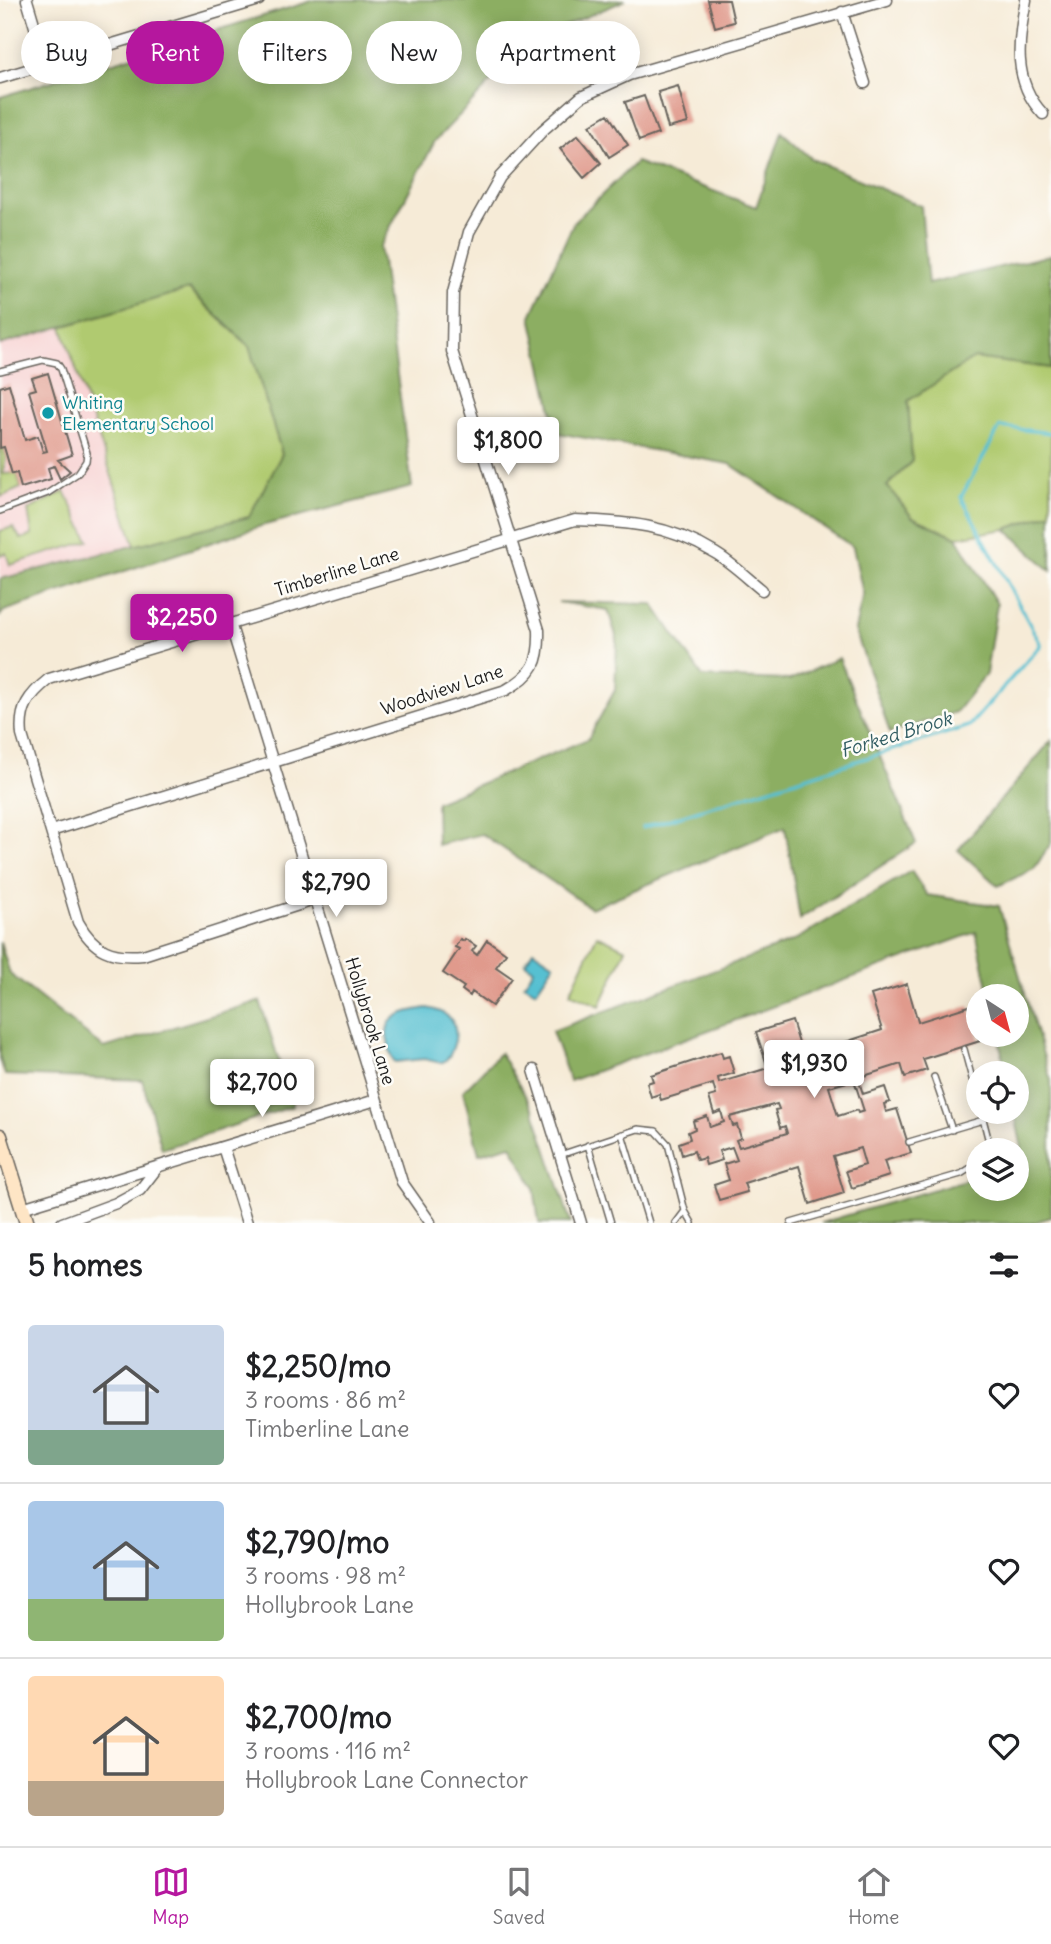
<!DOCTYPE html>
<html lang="en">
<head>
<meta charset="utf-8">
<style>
  :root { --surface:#fff; --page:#f2f2f2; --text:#202124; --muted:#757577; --line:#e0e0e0; --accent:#b5179e }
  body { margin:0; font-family:Delius,sans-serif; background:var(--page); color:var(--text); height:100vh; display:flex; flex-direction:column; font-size:26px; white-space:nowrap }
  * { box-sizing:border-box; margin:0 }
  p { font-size:23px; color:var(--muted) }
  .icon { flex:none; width:38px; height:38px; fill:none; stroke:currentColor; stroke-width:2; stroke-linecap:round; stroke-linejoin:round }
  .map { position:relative; height:1223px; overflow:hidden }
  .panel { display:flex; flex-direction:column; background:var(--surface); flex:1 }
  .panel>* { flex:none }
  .banner { position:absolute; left:21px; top:21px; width:700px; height:63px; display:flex; gap:14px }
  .needle { width:46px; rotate:144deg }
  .buttons { position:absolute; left:966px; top:984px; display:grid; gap:14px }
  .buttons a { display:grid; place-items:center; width:63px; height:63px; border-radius:50%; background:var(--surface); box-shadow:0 4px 18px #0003; font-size:35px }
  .price { position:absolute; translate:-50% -60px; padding:0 16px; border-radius:7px; background:#fff; color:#222; font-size:23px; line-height:46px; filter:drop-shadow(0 2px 4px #0008) }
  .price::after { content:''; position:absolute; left:50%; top:42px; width:21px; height:16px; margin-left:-10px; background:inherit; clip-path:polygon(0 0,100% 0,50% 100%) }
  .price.selected { background:var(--accent); color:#fff }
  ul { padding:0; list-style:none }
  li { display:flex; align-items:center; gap:21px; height:175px; padding:0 28px }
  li+li { border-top:2px solid var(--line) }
  li span { display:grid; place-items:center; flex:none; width:196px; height:140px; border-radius:7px; color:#555 }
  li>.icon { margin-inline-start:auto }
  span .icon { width:84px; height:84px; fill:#fffc; stroke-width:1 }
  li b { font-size:30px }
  h2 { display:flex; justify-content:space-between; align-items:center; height:84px; padding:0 28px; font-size:30px }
  .tag { padding:0 24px; border-radius:32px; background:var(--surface); box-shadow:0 4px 18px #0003; font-size:24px; line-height:63px }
  .tag.selected { background:var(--accent); color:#fff }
  .tab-bar { display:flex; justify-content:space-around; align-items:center; height:98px; border-top:2px solid var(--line); background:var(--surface); font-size:19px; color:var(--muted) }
  .tab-bar a { display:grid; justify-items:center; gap:4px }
  .tab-bar .selected { color:var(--accent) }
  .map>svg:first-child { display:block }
  .built { fill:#f7cfd0 }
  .green { fill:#b0ca70; stroke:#667346; stroke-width:2 }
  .forest { fill:#8cae62; stroke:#54653f; stroke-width:2 }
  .water { fill:#56c0d1; stroke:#396e76; stroke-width:2 }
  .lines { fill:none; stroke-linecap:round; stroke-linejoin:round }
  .stream { stroke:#56c0d1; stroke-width:3.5 }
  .building { fill:#e09a8c; fill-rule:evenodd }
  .lane-casing { stroke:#68645d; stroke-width:8 }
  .street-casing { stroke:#68645d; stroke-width:13 }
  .secondary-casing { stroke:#68645d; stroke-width:17 }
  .lane { stroke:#fff; stroke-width:5 }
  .street { stroke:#fff; stroke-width:10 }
  .secondary { stroke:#fee5c5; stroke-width:14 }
  .culture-dot { fill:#0f9aa8; stroke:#fdfcf7; stroke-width:2.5 }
  .labels { text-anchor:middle; stroke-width:5; stroke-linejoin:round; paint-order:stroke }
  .culture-label { font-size:18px; fill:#0d838f; stroke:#fdfcf7; text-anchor:start }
  .street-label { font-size:18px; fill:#1c1c1c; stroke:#fdfcf7 }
  .water-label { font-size:19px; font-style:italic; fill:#335e64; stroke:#fdfcf7 }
</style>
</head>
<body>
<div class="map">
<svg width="1051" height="1223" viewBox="0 0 1051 1223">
  <rect width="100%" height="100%" fill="#fdfcf7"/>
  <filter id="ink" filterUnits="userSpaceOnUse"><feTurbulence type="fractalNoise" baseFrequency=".0143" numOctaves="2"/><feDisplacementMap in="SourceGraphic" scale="14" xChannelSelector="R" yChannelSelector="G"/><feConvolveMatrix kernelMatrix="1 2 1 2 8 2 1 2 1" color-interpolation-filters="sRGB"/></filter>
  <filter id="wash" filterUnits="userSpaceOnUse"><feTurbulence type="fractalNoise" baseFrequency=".00686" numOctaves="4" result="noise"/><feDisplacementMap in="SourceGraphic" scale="28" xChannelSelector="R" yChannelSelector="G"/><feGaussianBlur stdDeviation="1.57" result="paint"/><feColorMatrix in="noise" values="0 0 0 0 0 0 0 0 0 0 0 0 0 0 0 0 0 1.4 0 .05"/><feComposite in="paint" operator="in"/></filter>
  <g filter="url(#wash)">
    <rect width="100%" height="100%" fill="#f6ebd7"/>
    <path class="built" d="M188 289 249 517 0 579V345Z"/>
    <path class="green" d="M188 289 249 346 282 454 249 517 135 546 62 327Z
      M974 358 1051 368V513L1006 529 957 537 912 517 887 486 912 461 908 401Z
      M3 447 6 458 3 474 17 473 21 488 1 497 0 448Z
      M65 491 89 541 10 565 6 553 0 555V531L13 527 21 539 32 535 28 510Z
      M597 935 626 949 600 1006 570 993Z"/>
    <path class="forest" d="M315 0H626L531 40 435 141 380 247 412 487 261 526 4 611 0 616V579L249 517 282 454 249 346 189 289 0 345V97Z
      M782 132 812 159 921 206 928 284 1051 255V368L974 358 908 401 912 461 887 486 912 517 957 537 997 604 986 674 956 712 890 733 855 630 863 594 853 547 730 464 557 433 531 316 574 222 636 162 756 207Z
      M1051 513V571L1006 529Z
      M558 602 653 604 703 677 790 680 839 658 916 843 800 919 785 827 591 908 482 834 437 845 436 802 588 739 615 690 617 639 608 610Z
      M1051 741V843L1034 869 998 886 958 850Z
      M911 871 927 895 999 906 1051 1081V1217L1032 1223H821L978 1176V1188H1017V1152L1022 1148 1014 1111H1017V1073H1006L998 1034H1017V996H990L976 932 570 1081 552 1031 793 941Z
      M0 942 10 974 104 1048 260 1001 293 1106 162 1149 142 1080 5 1075 0 1059Z
      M500 1053 533 1109 571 1223H539L534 1187 511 1145 479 1154 463 1091Z"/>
    <path class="water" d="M533 950 554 964 536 991 524 984 534 969 525 963Z
      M427 1008C448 1011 460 1023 454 1044 451 1054 449 1059 441 1063L424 1059 395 1062C389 1055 390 1050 388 1041 381 1015 407 1011 427 1008Z"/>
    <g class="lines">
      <path class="stream" d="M642 828 969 726 1041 645 961 497 1000 427 1051 433"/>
    </g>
    <g id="blocks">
      <path class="building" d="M708 0H729L734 22 715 27Z
        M678 86 688 123 668 128 658 92Z
        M644 96 658 134 639 141 625 102Z
        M608 114 628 145 609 157 590 125Z
        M578 135 601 163 584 178 560 149Z
        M48 373 72 455 58 460 70 471 60 479 54 466 48 468 51 479 21 488 17 473 12 474 4 447 0 448V387L9 384 25 440 38 436 43 452 47 451 29 391 36 389 32 378Z
        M460 939 464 941 465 939 476 946 472 951 477 955 487 940 506 953 496 967 512 978 492 1006 472 992 470 996 462 990 464 987 443 973 459 949 455 947Z
        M907 984 918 1022 969 1006 980 1041 923 1059 927 1070 905 1077 901 1064 858 1078 863 1094 885 1087 890 1102 884 1104 886 1112 897 1109 911 1153 884 1161 889 1176 852 1188 846 1171 865 1165 860 1148 833 1156 844 1193 810 1204 799 1166 744 1183 747 1192 719 1200 714 1185 729 1180 724 1164 737 1160 732 1147 719 1151 722 1160 706 1165 704 1158 697 1160 694 1151 682 1155 679 1143 690 1139 688 1132 695 1129 693 1121 707 1116 710 1127 724 1122 721 1111 714 1114 709 1097 716 1095 713 1084 661 1100 659 1094 651 1097 647 1083 653 1081 651 1075 721 1052 723 1058 729 1056 734 1073 718 1078 719 1083 768 1068 756 1032 792 1021 803 1056 882 1030 871 995ZM854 1080 864 1111 858 1113 857 1110 838 1116 829 1087ZM777 1104 779 1109 775 1110 780 1128 785 1126 787 1133 739 1147 736 1140 741 1138 737 1125 733 1126 730 1117Z"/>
    </g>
  </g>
  <g filter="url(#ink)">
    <use href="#blocks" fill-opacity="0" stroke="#68645d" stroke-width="2"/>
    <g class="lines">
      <defs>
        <path id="lane" d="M0 371 43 360 57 363 61 369 87 453 86 461 78 473 48 493 0 511
          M964 1049 978 1101
          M934 1077 952 1130
          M981 1111 989 1142 988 1150
          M622 1134 649 1223
          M909 1142 983 1120
          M588 1145 611 1223
          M560 1155 638 1129 656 1131 668 1144 685 1211 692 1223
          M676 1223 685 1211
          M791 1223 961 1174 978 1163"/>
        <path id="street" d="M27 0 46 64
          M1026 0C1018 40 1012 81 1043 114
          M842 12 865 83
          M0 78 259 0
          M230 623 402 1182 430 1222
          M51 831 506 690C534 674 540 662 539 630L452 351 453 293 469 232 500 177 543 130 581 97 629 75 887 0
          M314 900 143 955C112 958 94 951 78 922L22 735C19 708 29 695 49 679L575 520C628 522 668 524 715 553 732 563 747 578 762 590
          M534 1070 581 1223
          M223 1147 247 1223
          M22 1208 376 1100
          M62 1223 116 1203 140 1190 157 1168"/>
        <path id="secondary" d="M0 1136 27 1223"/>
      </defs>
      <use href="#lane" class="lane-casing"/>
      <use href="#street" class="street-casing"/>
      <use href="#secondary" class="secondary-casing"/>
      <use href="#lane" class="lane"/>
      <use href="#street" class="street"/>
      <use href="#secondary" class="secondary"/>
    </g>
  </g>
  <circle class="culture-dot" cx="48" cy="413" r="7"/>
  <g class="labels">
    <g class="culture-label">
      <text x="62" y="409">Whiting<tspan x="62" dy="21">Elementary School</tspan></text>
    </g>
    <g class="street-label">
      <text transform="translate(337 572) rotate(-17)" y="6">Timberline Lane</text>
      <text transform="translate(442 690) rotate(-18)" y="6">Woodview Lane</text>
      <text transform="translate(370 1021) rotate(73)" y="6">Hollybrook Lane</text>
    </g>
    <g class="water-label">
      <text transform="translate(896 734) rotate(-17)" y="7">Forked Brook</text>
    </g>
  </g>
</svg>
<div class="buttons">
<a><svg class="needle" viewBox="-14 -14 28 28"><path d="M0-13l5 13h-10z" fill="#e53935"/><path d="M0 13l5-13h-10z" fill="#757577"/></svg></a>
<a><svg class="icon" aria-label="locate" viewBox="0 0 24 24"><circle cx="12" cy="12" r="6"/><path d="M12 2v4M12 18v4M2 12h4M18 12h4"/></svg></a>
<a><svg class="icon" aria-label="layers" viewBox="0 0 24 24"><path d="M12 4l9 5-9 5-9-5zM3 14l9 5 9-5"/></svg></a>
</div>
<b class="price" style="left:508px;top:477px">$1,800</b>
<b class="price selected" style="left:182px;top:654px">$2,250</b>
<b class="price" style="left:336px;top:919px">$2,790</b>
<b class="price" style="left:814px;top:1100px">$1,930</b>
<b class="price" style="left:262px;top:1119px">$2,700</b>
<div class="banner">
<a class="tag">Buy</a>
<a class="tag selected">Rent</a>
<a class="tag">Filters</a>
<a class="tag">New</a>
<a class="tag">Apartment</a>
</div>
</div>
<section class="panel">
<h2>5 homes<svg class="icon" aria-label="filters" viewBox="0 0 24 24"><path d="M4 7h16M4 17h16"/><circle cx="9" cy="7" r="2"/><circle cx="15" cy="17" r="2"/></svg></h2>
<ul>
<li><span style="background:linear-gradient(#c9d6e8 75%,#7fa58c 0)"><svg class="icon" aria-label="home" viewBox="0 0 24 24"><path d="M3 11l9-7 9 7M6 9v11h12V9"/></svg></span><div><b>$2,250/mo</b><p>3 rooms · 86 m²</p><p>Timberline Lane</p></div><svg class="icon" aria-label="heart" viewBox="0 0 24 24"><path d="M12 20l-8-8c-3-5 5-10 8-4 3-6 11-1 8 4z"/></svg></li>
<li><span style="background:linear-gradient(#a9c7e8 70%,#8fb573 0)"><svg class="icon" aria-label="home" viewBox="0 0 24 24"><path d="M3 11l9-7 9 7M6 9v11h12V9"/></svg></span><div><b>$2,790/mo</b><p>3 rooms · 98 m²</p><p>Hollybrook Lane</p></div><svg class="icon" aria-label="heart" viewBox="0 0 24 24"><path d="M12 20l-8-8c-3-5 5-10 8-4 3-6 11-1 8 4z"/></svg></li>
<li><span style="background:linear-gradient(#ffd9b3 75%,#b9a48a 0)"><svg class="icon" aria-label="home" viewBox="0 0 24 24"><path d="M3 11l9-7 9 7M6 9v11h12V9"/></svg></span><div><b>$2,700/mo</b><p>3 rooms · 116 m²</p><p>Hollybrook Lane Connector</p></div><svg class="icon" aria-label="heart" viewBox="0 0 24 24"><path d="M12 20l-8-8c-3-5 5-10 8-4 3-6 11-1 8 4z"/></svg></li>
</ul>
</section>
<nav class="tab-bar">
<a class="selected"><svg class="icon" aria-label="map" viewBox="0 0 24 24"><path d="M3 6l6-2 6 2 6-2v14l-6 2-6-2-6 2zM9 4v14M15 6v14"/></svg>Map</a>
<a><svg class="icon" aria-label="saved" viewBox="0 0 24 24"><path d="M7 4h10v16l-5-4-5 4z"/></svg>Saved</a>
<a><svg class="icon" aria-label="home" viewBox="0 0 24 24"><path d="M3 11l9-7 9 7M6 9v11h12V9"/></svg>Home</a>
</nav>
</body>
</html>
